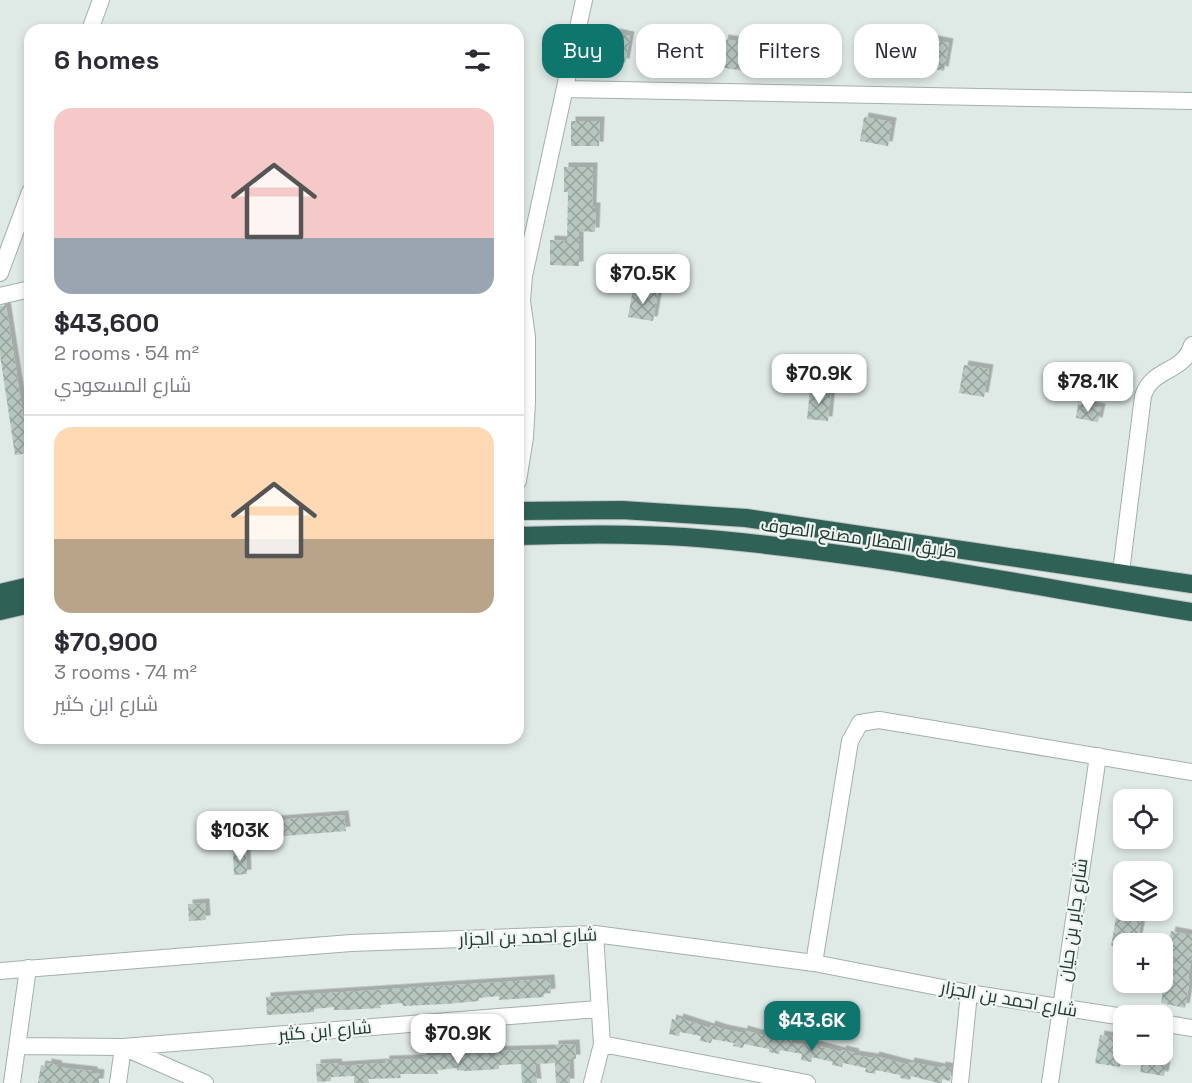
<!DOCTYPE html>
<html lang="en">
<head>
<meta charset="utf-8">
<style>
  :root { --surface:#fff; --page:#f7f7f7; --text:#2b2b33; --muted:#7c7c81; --line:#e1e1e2; --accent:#0f766e }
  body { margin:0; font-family:"Space Grotesk",Cairo,sans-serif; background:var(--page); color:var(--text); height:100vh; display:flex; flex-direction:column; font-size:22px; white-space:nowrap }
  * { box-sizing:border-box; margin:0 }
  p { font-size:20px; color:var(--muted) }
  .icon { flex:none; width:33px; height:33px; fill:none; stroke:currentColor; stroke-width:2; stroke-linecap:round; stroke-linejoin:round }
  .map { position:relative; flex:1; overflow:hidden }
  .drawer { position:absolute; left:24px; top:24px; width:500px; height:720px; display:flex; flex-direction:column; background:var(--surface); border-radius:18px; box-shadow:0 3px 9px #0003 }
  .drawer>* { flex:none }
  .top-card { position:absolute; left:542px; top:24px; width:560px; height:54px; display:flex; gap:12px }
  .tools { position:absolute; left:1113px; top:789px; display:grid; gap:12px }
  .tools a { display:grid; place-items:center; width:60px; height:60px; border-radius:12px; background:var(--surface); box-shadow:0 3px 9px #0003; font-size:30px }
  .price { position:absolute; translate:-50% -51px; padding:0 14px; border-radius:12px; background:#fff; color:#222; font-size:20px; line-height:39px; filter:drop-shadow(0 2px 3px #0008) }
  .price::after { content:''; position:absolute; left:50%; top:36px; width:18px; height:14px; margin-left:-9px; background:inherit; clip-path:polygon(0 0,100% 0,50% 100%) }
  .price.active { background:var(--accent); color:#fff }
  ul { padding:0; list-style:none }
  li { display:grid; align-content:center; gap:12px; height:318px; padding:0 30px }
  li+li { border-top:2px solid var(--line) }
  li span { display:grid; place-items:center; height:186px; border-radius:18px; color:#555 }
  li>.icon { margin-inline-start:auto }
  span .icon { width:108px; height:108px; fill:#fffc; stroke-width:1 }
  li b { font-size:26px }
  h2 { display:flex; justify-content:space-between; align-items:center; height:72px; padding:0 30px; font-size:26px }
  .chip { padding:0 21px; border-radius:18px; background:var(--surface); box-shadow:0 3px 9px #0003; font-size:21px; line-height:54px }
  .chip.active { background:var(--accent); color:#fff }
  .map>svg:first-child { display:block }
  .building { fill:url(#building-cross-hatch); filter:url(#shadow) }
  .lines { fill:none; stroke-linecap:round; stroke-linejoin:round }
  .minor-casing { stroke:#a3b0ac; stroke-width:18 }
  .highway-casing { stroke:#bdc3c2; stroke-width:20 }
  .minor { stroke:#fff; stroke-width:16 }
  .highway { stroke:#306157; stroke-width:18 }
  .labels { text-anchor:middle; stroke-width:4.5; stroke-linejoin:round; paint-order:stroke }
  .street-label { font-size:18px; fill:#223732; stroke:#eff6f2 }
</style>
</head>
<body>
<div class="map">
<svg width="1192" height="1083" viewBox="0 0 1192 1083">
  <defs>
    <pattern id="building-cross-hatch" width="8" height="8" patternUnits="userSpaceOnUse" patternTransform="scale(1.5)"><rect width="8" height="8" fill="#b8c6c0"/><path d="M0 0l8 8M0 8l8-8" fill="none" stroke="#95a29d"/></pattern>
    <filter id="shadow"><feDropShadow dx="4.5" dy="-4.5" stdDeviation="0" flood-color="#0004"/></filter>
  </defs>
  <rect width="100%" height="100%" fill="#dfe9e5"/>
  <path class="building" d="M605 31 630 36 625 63 600 59Z
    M924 38 949 43 944 71 920 66Z
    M724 39 749 43 744 71 719 67Z
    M864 117 892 122 888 146 860 141Z
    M571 121H600L599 146H571Z
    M564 167H593L592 207H596L595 232 579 231V266L550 265V240L567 241 568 192H564Z
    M633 289 658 293 653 321 628 317Z
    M6 305 29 453 15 455 0 355V306Z
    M964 365 989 369 984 397 959 393Z
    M810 389 831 391 828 421 807 419Z
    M1078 404 1101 408 1098 422 1076 418Z
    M344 815 346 831 248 839 247 822Z
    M246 850 247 874 234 875 233 851Z
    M205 903 206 920 189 921 188 904Z
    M1116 918 1141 922 1137 944H1124V948L1111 946Z
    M1171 931 1192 935V954L1188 979 1190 980 1185 1008 1161 1003 1168 959H1166Z
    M550 979 551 993 544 994V997L499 1000V996L479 998V1001L446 1004 403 1006 402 1003 380 1005 381 1008 343 1010H334V1007L314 1009V1012L267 1015 266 997Z
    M679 1018 710 1028 711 1025 723 1029 743 1033V1030L778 1039 779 1036 792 1039 791 1043 810 1046 811 1044 841 1052 842 1050 855 1053 854 1055 874 1058 875 1056 909 1065 910 1062 941 1068V1066L951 1068 950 1081 942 1079V1083H938L911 1076 910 1080 900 1078V1075L876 1070 875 1074 865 1072 866 1068 843 1063 842 1067 832 1065 833 1062 812 1057 811 1062 801 1060 802 1054 780 1050 779 1054 769 1052V1049L744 1044 743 1048 733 1046 734 1043 712 1039 711 1043 700 1041 701 1036 680 1032 679 1036 669 1034 672 1019 678 1021Z
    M1100 1035 1124 1039 1120 1067 1095 1063Z
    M575 1044 576 1059H569L570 1083H556L555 1063 535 1064 537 1083H522L521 1064 499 1065V1069L466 1071 457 1070V1068L437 1070 438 1074H400L401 1078 368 1079 369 1083H354V1076L331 1077V1081L317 1082 316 1064 337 1063 338 1066 385 1063V1060L422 1059V1056L456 1054V1052L554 1049V1045Z
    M1143 1054H1168L1164 1076 1140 1072Z
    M47 1063 58 1065 57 1067 93 1071V1073L100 1074 99 1083H38L41 1065 47 1066Z"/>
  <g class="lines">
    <defs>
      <path id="minor" d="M90 30 101 0
        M565 89 1192 101
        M0 273 30 192
        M0 296 30 289
        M518 481 525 437 527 401V337L522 301 524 276 584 0
        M1121 572 1143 396C1152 367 1183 374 1192 345
        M814 963 850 741 860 723 879 720 1192 772
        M0 971 351 943 595 934 814 963 969 993 1124 1017
        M1162 1023 1192 1028
        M602 1044 807 1083
        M17 1046 123 1047 598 1009
        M127 1049 205 1083
        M12 1083 28 968
        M118 1083 123 1047
        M592 1083 602 1044 595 934
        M960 1083 969 993
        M1050 1083 1098 756"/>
      <path id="highway" d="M518 511 622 510 746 518 1192 584
        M518 536C573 534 629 533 685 537 855 550 1024 585 1192 612
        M0 593 30 586
        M0 611 30 604"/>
    </defs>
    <use href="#minor" class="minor-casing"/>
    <use href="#highway" class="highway-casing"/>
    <use href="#minor" class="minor"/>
    <use href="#highway" class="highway"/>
  </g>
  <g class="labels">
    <g class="street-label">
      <text transform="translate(859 538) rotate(8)" y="6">طريق المطار مصنع الصوف</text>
      <text transform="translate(1073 920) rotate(-82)" y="6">شارع جابر بن حيان</text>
      <text transform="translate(528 937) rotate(-2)" y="6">شارع احمد بن الجزار</text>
      <text transform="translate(1009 999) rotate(10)" y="6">شارع احمد بن الجزار</text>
      <text transform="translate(325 1031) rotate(-5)" y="6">شارع ابن كثير</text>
    </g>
  </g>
</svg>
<div class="tools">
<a><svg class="icon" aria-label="locate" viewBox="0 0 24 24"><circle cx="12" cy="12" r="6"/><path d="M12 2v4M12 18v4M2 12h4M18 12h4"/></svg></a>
<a><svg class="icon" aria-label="layers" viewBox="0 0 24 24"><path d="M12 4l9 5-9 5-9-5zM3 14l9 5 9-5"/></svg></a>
<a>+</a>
<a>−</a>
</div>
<b class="price" style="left:643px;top:305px">$70.5K</b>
<b class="price" style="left:819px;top:405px">$70.9K</b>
<b class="price" style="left:1088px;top:413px">$78.1K</b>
<b class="price" style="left:240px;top:862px">$103K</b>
<b class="price active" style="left:812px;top:1052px">$43.6K</b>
<b class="price" style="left:458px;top:1065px">$70.9K</b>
<div class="top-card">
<a class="chip active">Buy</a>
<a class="chip">Rent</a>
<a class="chip">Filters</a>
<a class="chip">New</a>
</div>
<section class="drawer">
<h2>6 homes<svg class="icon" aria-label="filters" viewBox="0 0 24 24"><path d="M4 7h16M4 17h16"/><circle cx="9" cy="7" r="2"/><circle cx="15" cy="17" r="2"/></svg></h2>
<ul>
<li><span style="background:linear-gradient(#f6c9c9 70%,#9aa5b1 0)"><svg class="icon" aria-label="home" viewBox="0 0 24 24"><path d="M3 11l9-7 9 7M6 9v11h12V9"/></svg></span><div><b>$43,600</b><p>2 rooms · 54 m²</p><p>شارع المسعودي</p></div></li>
<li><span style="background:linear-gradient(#ffd9b3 60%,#b9a48a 0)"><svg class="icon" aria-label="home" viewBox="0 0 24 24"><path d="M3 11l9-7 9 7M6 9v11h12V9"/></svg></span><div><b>$70,900</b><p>3 rooms · 74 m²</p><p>شارع ابن كثير</p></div></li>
</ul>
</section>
</div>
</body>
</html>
